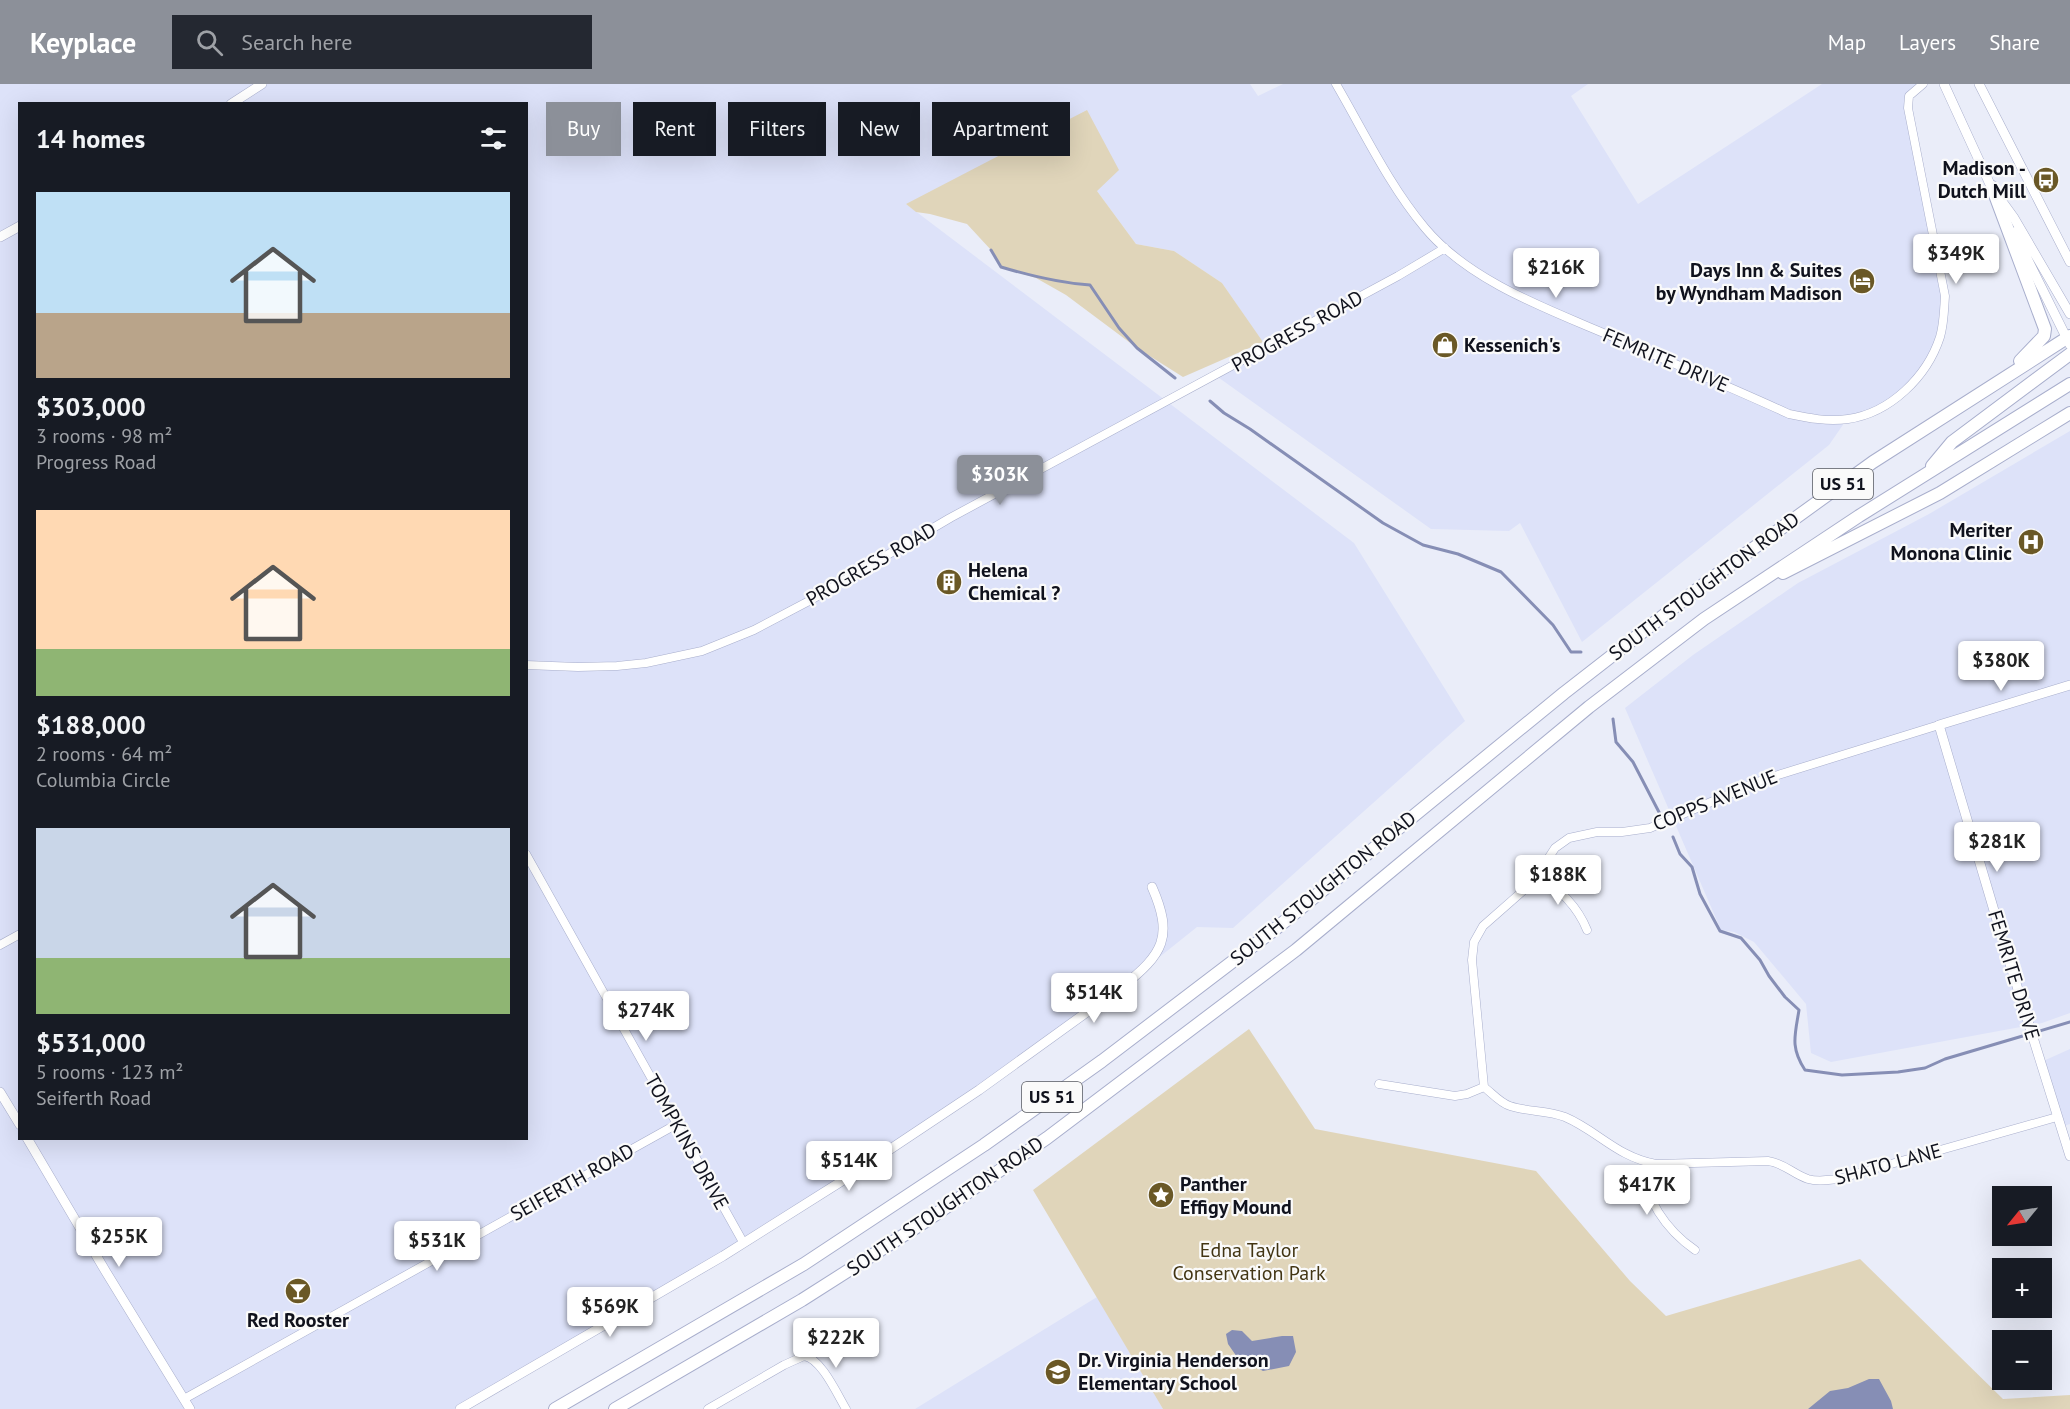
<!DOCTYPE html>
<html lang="en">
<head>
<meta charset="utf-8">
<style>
  :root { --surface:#171b24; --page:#242831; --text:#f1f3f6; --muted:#9ea1a6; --accent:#8c9099 }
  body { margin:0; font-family:"PT Sans",sans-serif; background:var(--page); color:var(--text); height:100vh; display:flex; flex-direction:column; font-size:22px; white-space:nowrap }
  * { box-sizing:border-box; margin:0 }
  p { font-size:20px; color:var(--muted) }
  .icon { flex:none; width:33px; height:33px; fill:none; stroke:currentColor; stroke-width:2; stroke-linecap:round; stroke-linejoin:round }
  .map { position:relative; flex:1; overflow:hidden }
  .sheet { position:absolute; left:18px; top:18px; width:510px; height:1038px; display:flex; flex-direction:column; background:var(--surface); border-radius:0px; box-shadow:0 6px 24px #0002 }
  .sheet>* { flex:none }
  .top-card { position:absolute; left:546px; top:18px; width:570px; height:54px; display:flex; gap:12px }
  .needle { width:39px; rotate:240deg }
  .buttons { position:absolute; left:1992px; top:1102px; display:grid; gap:12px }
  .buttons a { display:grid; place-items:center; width:60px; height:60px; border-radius:0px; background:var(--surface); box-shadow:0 6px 24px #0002; font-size:30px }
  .price { position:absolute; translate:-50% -51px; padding:0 14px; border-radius:6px; background:#fff; color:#222; font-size:20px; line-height:39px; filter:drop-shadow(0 2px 3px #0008) }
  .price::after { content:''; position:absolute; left:50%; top:36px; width:18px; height:14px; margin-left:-9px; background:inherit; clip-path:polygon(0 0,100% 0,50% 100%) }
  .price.on { background:var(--accent); color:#fff }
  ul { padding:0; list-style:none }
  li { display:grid; align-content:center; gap:12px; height:318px; padding:0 18px }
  li span { display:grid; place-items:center; height:186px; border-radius:0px; color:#555 }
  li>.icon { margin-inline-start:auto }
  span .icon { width:108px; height:108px; fill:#fffc; stroke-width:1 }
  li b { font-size:26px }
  h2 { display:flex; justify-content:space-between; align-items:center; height:72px; padding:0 18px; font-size:26px }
  .tag { padding:0 21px; border-radius:0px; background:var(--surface); box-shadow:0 6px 24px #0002; font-size:21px; line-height:54px }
  .tag.on { background:var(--accent); color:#fff }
  header { display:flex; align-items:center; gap:36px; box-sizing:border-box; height:84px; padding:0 30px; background:var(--accent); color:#fff }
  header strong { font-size:28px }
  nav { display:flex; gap:33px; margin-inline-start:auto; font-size:21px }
  .search { width:420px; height:54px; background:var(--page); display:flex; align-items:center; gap:15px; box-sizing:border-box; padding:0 21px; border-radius:0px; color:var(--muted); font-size:22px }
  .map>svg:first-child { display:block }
  .built { fill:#dde2f9; fill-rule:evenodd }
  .green { fill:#e0d5ba }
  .water { fill:#868eb5 }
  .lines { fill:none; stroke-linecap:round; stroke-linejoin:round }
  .stream { stroke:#868eb5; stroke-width:3 }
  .minor-casing { stroke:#a8aecc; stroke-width:9 }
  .tertiary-casing { stroke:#a8aecc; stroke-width:10 }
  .primary-casing { stroke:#a8aecc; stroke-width:14 }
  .minor { stroke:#fff; stroke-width:8 }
  .tertiary { stroke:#fff; stroke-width:9 }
  .primary { stroke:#fff; stroke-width:12 }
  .labels { text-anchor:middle; stroke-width:4.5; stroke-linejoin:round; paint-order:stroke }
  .shield { fill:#fafafa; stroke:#56585f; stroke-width:1.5 }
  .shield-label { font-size:18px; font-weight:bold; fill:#10121d }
  .poi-label { font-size:20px; font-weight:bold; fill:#10121d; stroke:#fafafa; text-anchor:start }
  .street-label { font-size:20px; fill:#10121d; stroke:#fafafa }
  .park-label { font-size:20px; fill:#423513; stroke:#fafafa }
</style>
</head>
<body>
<header>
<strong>Keyplace</strong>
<div class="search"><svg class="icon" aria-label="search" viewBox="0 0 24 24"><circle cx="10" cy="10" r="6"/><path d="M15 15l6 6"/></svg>Search here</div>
<nav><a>Map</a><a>Layers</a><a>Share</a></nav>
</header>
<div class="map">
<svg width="2070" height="1325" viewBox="0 0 2070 1325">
  <rect width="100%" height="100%" fill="#eaedf9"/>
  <path class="built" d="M0 0H1250L1258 12 1283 0H1588L1571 12 1638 120 1822 0H1920L1909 12 1945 212 1942 246 1920 289 1893 317 1847 335 1829 361 1582 558 1520 439 1509 447 1431 445 1215 291 1266 263 1222 199 1174 167 1136 160 1097 107 906 120 1354 459 1465 637 1233 844 1197 843 1147 883 853 1090 460 1325H0ZM20 20H526V1054H20Z
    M2070 347V929L2042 939 1831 978 1811 969 1806 920 1754 858 1734 848 1721 846 1625 624 1693 571 1798 499 1929 430Z
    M2070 965V1040L2060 1043 2041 978Z
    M1097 1213 1163 1325H915Z"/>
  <path class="green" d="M1087 26 1119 86 1097 107 1136 160 1174 167 1222 199 1263 258 1183 293 1137 264 1066 211 1036 194 1001 183 991 166 967 140 930 130 916 128 906 120Z
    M1249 945 1315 1045 1536 1087 1630 1197 1666 1232 1860 1175 2003 1315 2070 1311V1325H1163L1033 1106Z"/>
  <path class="water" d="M1232 1246 1242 1247 1252 1257 1282 1252H1293L1296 1268 1289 1282 1263 1287 1237 1273 1228 1260 1226 1250Z
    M1869 1295H1879L1891 1317 1893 1325H1808L1830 1307 1848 1304Z"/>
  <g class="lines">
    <path class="stream" d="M991 166 1001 183C1031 192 1059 199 1090 201L1119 244 1137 264 1175 294
      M1210 317 1224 329 1250 345 1383 439 1423 461 1458 470 1501 488 1553 541 1571 568H1581
      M1613 635 1616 658 1633 678 1661 732
      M1673 753 1680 770 1692 783 1700 810 1720 847 1741 854 1760 876 1769 892 1785 913 1799 926C1795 951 1790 963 1805 986L1842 991 1898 988 1925 984 1945 975 2070 938"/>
    <defs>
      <path id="minor" d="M1336 0C1364 48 1389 101 1425 144 1470 198 1550 226 1613 253 1672 279 1730 303 1789 330 1808 334 1828 338 1848 335 1890 329 1927 293 1940 253 1944 240 1944 226 1945 212L1908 24 1909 12 1923 0
        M526 581 578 583 617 582 646 579 702 567 754 546 809 517 950 434 1398 192 1445 164
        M1939 641 1765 695 1650 744 1622 748H1597L1569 754 1555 764 1533 798 1483 842 1474 858 1472 876 1484 1003C1492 1009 1500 1019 1510 1022 1528 1028 1547 1026 1565 1033 1598 1047 1617 1073 1656 1080L1768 1077C1784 1079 1793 1090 1808 1095 1818 1098 1828 1096 1838 1095L2057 1033
        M526 770 743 1158
        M1539 790C1560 807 1577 821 1587 846
        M0 861 20 850
        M1379 1000 1455 1012 1467 1010 1484 1003
        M1648 1078C1639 1112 1669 1148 1695 1166
        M184 1315 677 1040
        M708 1325 784 1281 804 1272C821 1274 837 1310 846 1325"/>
      <path id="tertiary" d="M1944 0 1994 109
        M1979 0 2070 178
        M231 20 262 0
        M1998 112 2014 134 2070 230
        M2014 148 2070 261
        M0 153 20 142
        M2070 601 1939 641 2006 867 2070 1072
        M0 1008 20 1041
        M27 1054 106 1188 190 1325
        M460 1325 723 1172 853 1090 979 1006 1123 902C1163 870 1174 853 1152 803"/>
      <path id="primary" d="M1992 103 2045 245 2044 252 2020 277
        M1932 382 1952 358 2070 270
        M1783 489 1940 409 2070 329
        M555 1325 804 1180 984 1061 1102 977 1274 846 1564 609 1708 497 1873 378 2070 252
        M615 1325 802 1216 926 1137 1047 1054 1296 866 1589 623 1704 535 1859 432 2070 300"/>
    </defs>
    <use href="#minor" class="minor-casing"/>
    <use href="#tertiary" class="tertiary-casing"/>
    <use href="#primary" class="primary-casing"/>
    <use href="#minor" class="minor"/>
    <use href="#tertiary" class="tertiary"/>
    <use href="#primary" class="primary"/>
  </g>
  <defs>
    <symbol id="bus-disc" viewBox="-11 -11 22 22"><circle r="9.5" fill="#6a5826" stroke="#fafafa"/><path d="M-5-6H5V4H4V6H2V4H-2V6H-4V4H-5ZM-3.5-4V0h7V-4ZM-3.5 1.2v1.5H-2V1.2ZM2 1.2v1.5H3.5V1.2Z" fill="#fff"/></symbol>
    <symbol id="hotel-disc" viewBox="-11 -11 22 22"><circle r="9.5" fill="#6a5826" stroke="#fafafa"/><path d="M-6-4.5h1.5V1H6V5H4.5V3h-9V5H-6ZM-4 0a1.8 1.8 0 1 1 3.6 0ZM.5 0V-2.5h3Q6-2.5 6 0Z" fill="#fff"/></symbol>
    <symbol id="shop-disc" viewBox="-11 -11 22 22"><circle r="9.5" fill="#6a5826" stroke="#fafafa"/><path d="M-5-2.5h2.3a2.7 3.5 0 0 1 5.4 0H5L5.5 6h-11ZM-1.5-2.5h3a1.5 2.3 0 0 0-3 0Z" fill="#fff"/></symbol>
    <symbol id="hospital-disc" viewBox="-11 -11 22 22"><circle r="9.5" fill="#6a5826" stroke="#fafafa"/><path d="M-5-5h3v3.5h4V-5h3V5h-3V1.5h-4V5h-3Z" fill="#fff"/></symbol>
    <symbol id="building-disc" viewBox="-11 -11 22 22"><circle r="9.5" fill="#6a5826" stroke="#fafafa"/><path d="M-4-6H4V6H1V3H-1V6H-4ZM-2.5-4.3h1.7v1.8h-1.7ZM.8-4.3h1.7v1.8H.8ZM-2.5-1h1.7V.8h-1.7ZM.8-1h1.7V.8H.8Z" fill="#fff"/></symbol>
    <symbol id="sight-disc" viewBox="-11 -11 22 22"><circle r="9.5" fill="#6a5826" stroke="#fafafa"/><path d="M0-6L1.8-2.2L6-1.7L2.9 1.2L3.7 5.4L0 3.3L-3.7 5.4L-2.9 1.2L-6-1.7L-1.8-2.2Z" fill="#fff"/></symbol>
    <symbol id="bar-disc" viewBox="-11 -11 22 22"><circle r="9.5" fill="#6a5826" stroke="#fafafa"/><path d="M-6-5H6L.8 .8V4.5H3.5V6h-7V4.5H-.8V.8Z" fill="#fff"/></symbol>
    <symbol id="school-disc" viewBox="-11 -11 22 22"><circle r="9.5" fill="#6a5826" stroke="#fafafa"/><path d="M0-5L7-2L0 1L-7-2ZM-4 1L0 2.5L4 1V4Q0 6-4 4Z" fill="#fff"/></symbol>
  </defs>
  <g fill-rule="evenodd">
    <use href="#bus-disc" x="2031" y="81" width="30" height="30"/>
    <use href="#hotel-disc" x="1847" y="182" width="30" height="30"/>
    <use href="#shop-disc" x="1430" y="246" width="30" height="30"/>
    <use href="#hospital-disc" x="2016" y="443" width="30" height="30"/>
    <use href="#building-disc" x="934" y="483" width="30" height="30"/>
    <use href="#sight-disc" x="1146" y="1096" width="30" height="30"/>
    <use href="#bar-disc" x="283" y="1192" width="30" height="30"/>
    <use href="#school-disc" x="1043" y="1273" width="30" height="30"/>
  </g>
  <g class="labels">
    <g class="shield">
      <rect x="1813" y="385" width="60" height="30" rx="4.5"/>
      <rect x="1022" y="998" width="60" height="30" rx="4.5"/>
    </g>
    <g class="shield-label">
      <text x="1843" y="406">US 51</text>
      <text x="1052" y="1019">US 51</text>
    </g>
    <g class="poi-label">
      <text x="2026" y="91" text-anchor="end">Madison -<tspan x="2026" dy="23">Dutch Mill</tspan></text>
      <text x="1842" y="193" text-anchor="end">Days Inn &amp; Suites<tspan x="1842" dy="23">by Wyndham Madison</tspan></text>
      <text x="1464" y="268">Kessenich's</text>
      <text x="2012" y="453" text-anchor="end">Meriter<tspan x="2012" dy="23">Monona Clinic</tspan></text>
      <text x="968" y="493">Helena<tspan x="968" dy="23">Chemical ?</tspan></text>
      <text x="1180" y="1107">Panther<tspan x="1180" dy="23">Effigy Mound</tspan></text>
      <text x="298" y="1243" text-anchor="middle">Red Rooster</text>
      <text x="1078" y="1283">Dr. Virginia Henderson<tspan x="1078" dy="23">Elementary School</tspan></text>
    </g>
    <g class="street-label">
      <text transform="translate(1297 247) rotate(-29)" y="7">PROGRESS ROAD</text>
      <text transform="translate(1666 276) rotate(23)" y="7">FEMRITE DRIVE</text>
      <text transform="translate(871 480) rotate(-30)" y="7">PROGRESS ROAD</text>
      <text transform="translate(1704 502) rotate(-37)" y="7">SOUTH STOUGHTON ROAD</text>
      <text transform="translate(1715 716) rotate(-22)" y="7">COPPS AVENUE</text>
      <text transform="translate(1323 804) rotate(-39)" y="7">SOUTH STOUGHTON ROAD</text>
      <text transform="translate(2014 891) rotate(73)" y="7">FEMRITE DRIVE</text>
      <text transform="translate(687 1058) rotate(61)" y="7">TOMPKINS DRIVE</text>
      <text transform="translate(1888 1080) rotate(-15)" y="7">SHATO LANE</text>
      <text transform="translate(572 1098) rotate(-29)" y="7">SEIFERTH ROAD</text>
      <text transform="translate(945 1122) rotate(-34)" y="7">SOUTH STOUGHTON ROAD</text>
    </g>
    <g class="park-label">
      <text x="1249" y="1173">Edna Taylor<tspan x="1249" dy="23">Conservation Park</tspan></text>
    </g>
  </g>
</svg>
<div class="buttons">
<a><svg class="needle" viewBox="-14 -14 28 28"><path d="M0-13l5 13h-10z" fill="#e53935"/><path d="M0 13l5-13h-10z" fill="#9ea1a6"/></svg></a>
<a>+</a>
<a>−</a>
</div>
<b class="price" style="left:1956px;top:201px">$349K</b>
<b class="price" style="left:1556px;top:215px">$216K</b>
<b class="price on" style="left:1000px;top:422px">$303K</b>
<b class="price" style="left:2001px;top:608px">$380K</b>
<b class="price" style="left:1997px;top:789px">$281K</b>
<b class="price" style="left:1558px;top:822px">$188K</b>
<b class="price" style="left:1094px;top:940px">$514K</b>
<b class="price" style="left:646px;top:958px">$274K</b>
<b class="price" style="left:849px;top:1108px">$514K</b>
<b class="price" style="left:1647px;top:1132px">$417K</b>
<b class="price" style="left:119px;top:1184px">$255K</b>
<b class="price" style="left:437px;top:1188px">$531K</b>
<b class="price" style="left:610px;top:1254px">$569K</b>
<b class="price" style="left:836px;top:1285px">$222K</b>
<div class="top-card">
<a class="tag on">Buy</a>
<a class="tag">Rent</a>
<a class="tag">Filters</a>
<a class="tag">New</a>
<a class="tag">Apartment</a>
</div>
<section class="sheet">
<h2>14 homes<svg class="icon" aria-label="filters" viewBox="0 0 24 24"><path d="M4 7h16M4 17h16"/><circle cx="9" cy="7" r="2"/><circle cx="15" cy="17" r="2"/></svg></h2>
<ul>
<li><span style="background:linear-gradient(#bfe0f5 65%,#b9a48a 0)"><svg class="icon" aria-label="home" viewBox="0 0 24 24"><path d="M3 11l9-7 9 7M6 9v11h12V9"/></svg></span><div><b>$303,000</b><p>3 rooms · 98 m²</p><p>Progress Road</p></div></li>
<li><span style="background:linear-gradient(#ffd9b3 75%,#8fb573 0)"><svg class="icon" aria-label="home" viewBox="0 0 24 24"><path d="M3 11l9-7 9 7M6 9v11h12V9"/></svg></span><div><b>$188,000</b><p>2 rooms · 64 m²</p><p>Columbia Circle</p></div></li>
<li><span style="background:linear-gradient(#c9d6e8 70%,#8fb573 0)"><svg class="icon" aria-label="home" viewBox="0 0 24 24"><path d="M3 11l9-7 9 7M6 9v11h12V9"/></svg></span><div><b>$531,000</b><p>5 rooms · 123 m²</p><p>Seiferth Road</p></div></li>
</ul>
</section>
</div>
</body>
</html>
